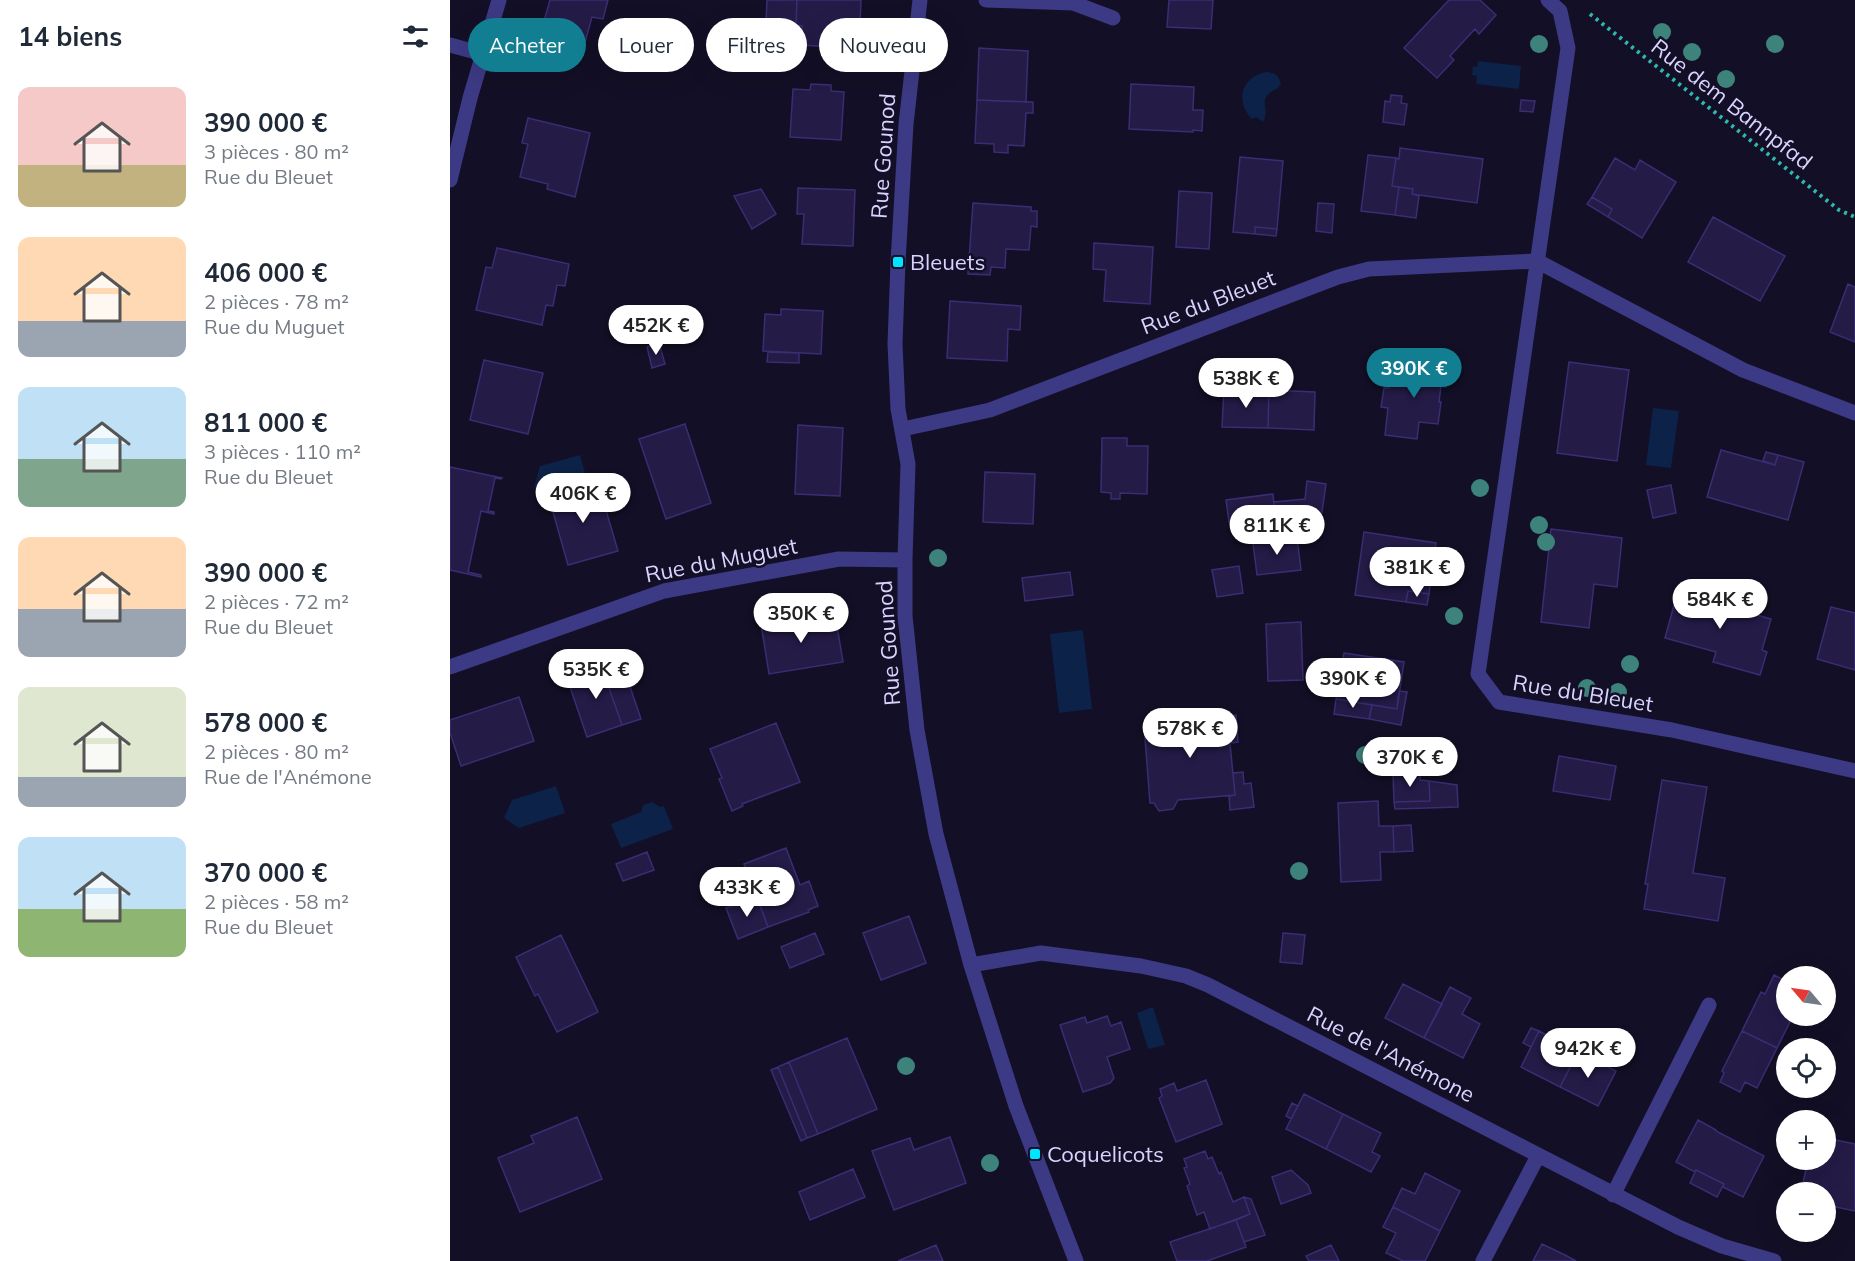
<!DOCTYPE html>
<html lang="fr">
<head>
<meta charset="utf-8">
<style>
  :root { --surface:#fff; --page:#f2f2f3; --text:#1f2937; --muted:#747a83; --accent:#117e91 }
  body { margin:0; font-family:Mulish,sans-serif; background:var(--page); color:var(--text); height:100vh; display:flex; flex-direction:column; font-size:22px; white-space:nowrap }
  * { box-sizing:border-box; margin:0 }
  p { font-size:20px; color:var(--muted) }
  .icon { flex:none; width:33px; height:33px; fill:none; stroke:currentColor; stroke-width:2; stroke-linecap:round; stroke-linejoin:round }
  .map { position:relative; flex:1; overflow:hidden }
  .drawer { display:flex; flex-direction:column; background:var(--surface); width:450px }
  .drawer>* { flex:none }
  .guide { position:absolute; left:18px; top:18px; width:570px; height:54px; display:flex; gap:12px }
  .needle { width:39px; rotate:299deg }
  .controls { position:absolute; left:1326px; top:966px; display:grid; gap:12px }
  .controls a { display:grid; place-items:center; width:60px; height:60px; border-radius:50%; background:var(--surface); box-shadow:0 6px 24px #0002; font-size:30px }
  .price { position:absolute; translate:-50% -51px; padding:0 14px; border-radius:21px; background:#fff; color:#222; font-size:20px; line-height:39px; filter:drop-shadow(0 2px 3px #0008) }
  .price::after { content:''; position:absolute; left:50%; top:36px; width:18px; height:14px; margin-left:-9px; background:inherit; clip-path:polygon(0 0,100% 0,50% 100%) }
  .price.on { background:var(--accent); color:#fff }
  ul { padding:0; list-style:none }
  li { display:flex; align-items:center; gap:18px; height:150px; padding:0 18px }
  li span { display:grid; place-items:center; flex:none; width:168px; height:120px; border-radius:12px; color:#555 }
  li>.icon { margin-inline-start:auto }
  span .icon { width:72px; height:72px; fill:#fffc; stroke-width:1 }
  li b { font-size:26px }
  h2 { display:flex; justify-content:space-between; align-items:center; height:72px; padding:0 18px; font-size:26px }
  .tag { padding:0 21px; border-radius:27px; background:var(--surface); box-shadow:0 6px 24px #0002; font-size:21px; line-height:54px }
  .tag.on { background:var(--accent); color:#fff }
  main { display:flex; flex:1; min-height:0 }
  .map>svg:first-child { display:block }
  .water { fill:#0c2248 }
  .building { fill:#241b47; stroke:#3b2d73; stroke-width:1.5 }
  .lines { fill:none; stroke-linecap:round; stroke-linejoin:round }
  .path { stroke:#2fb8b0; stroke-width:4; stroke-dasharray:3 4.5; stroke-linecap:butt }
  .street { stroke:#3d3a85; stroke-width:15 }
  .tree { fill:#3d827b }
  .poi-dot { fill:#00e5ff; stroke:#130f26; stroke-width:2 }
  .labels { text-anchor:middle; stroke-width:5; stroke-linejoin:round; paint-order:stroke }
  .street-label { font-size:22px; fill:#d9d4ff; stroke:#130f26 }
  .poi-label { font-size:22px; fill:#d9d4ff; stroke:#130f26; text-anchor:start }
</style>
</head>
<body>
<main>
<section class="drawer">
<h2>14 biens<svg class="icon" aria-label="filters" viewBox="0 0 24 24"><path d="M4 7h16M4 17h16"/><circle cx="9" cy="7" r="2"/><circle cx="15" cy="17" r="2"/></svg></h2>
<ul>
<li><span style="background:linear-gradient(#f6c9c9 65%,#c2b280 0)"><svg class="icon" aria-label="home" viewBox="0 0 24 24"><path d="M3 11l9-7 9 7M6 9v11h12V9"/></svg></span><div><b>390 000 €</b><p>3 pièces · 80 m²</p><p>Rue du Bleuet</p></div></li>
<li><span style="background:linear-gradient(#ffd9b3 70%,#9aa5b1 0)"><svg class="icon" aria-label="home" viewBox="0 0 24 24"><path d="M3 11l9-7 9 7M6 9v11h12V9"/></svg></span><div><b>406 000 €</b><p>2 pièces · 78 m²</p><p>Rue du Muguet</p></div></li>
<li><span style="background:linear-gradient(#bfe0f5 60%,#7fa58c 0)"><svg class="icon" aria-label="home" viewBox="0 0 24 24"><path d="M3 11l9-7 9 7M6 9v11h12V9"/></svg></span><div><b>811 000 €</b><p>3 pièces · 110 m²</p><p>Rue du Bleuet</p></div></li>
<li><span style="background:linear-gradient(#ffd9b3 60%,#9aa5b1 0)"><svg class="icon" aria-label="home" viewBox="0 0 24 24"><path d="M3 11l9-7 9 7M6 9v11h12V9"/></svg></span><div><b>390 000 €</b><p>2 pièces · 72 m²</p><p>Rue du Bleuet</p></div></li>
<li><span style="background:linear-gradient(#dfe7d0 75%,#9aa5b1 0)"><svg class="icon" aria-label="home" viewBox="0 0 24 24"><path d="M3 11l9-7 9 7M6 9v11h12V9"/></svg></span><div><b>578 000 €</b><p>2 pièces · 80 m²</p><p>Rue de l'Anémone</p></div></li>
<li><span style="background:linear-gradient(#bfe0f5 60%,#8fb573 0)"><svg class="icon" aria-label="home" viewBox="0 0 24 24"><path d="M3 11l9-7 9 7M6 9v11h12V9"/></svg></span><div><b>370 000 €</b><p>2 pièces · 58 m²</p><p>Rue du Bleuet</p></div></li>
</ul>
</section>
<div class="map">
<svg width="1405" height="1261" viewBox="0 0 1405 1261">
  <rect width="100%" height="100%" fill="#130f26"/>
  <path class="water" d="M1028 61 1071 66 1069 89 1026 84 1027 76 1022 75 1023 66 1027 67Z
    M817 72C825 73 828 75 831 83 828 91 820 90 816 97 812 103 819 111 813 122L806 117 802 119C784 101 792 76 817 72Z
    M1203 408 1229 411 1221 468 1196 465Z
    M130 455 136 476 88 490 84 487 90 466Z
    M633 630 642 709 609 713 600 634Z
    M106 786 115 813 69 828 54 818 62 800Z
    M202 802 210 807 214 806 223 829 171 848 161 824 191 812 193 805Z
    M703 1007 715 1045 698 1049 687 1013Z"/>
  <path class="building" d="M100 0H158L153 19 142 17 132 53 88 42Z
    M317 0H347L346 25 316 23Z
    M347 0H411L410 25 399 24 397 48 351 45 352 26 346 25Z
    M719 0H763L761 29 717 27Z
    M999 0H1030L1046 15 1029 34 1025 29 1000 56 1004 60 987 78 954 48Z
    M529 48 578 51 576 102 527 100Z
    M361 84 381 85V91L394 92 391 140 340 137 343 89 360 90Z
    M681 84 744 87 743 110H753L752 131 743 130V132L679 129Z
    M941 95 952 96 951 103 957 104 954 125 933 122 935 101 940 102Z
    M527 100 583 102V113H576L574 146 558 145V153L544 152V144L525 143Z
    M1071 100 1085 101 1083 112 1070 111Z
    M78 118 140 133 125 197 97 189 98 184 70 177 78 144 72 143Z
    M950 148 1033 159 1027 203 962 194 963 189 942 186 946 158 949 159Z
    M918 155 946 158 942 186 949 187 945 215 911 211Z
    M790 157 833 161 827 229 805 227V234L783 232Z
    M1165 158 1185 170 1190 160 1226 182 1192 238 1158 217 1162 209 1142 197Z
    M949 187 963 189 962 194 969 196 966 218 945 215Z
    M348 188 405 190 403 246 352 244 354 214H347Z
    M311 189 326 214 302 229 284 196Z
    M729 191 762 193 759 249 726 247Z
    M1142 197 1162 209 1158 217 1137 204Z
    M523 203 581 207V211H587V227L581 226 579 250 556 249 555 268 541 267 540 275 518 274Z
    M868 203 884 204 882 233 866 231Z
    M1263 217 1335 256 1310 301 1238 262Z
    M805 227 827 229 826 236 805 234Z
    M644 243 703 247 700 304 654 301 656 270 643 269Z
    M47 248 119 264 115 286 107 285 103 306 96 305 92 325 26 310 36 267 42 268Z
    M1398 284 1405 287V342L1380 332Z
    M500 301 571 306 570 330 558 329 557 361 497 358Z
    M331 309 373 311 371 354 313 351 315 314 331 315Z
    M209 343 215 364 202 368 197 347Z
    M318 352 349 353V363L317 362Z
    M973 359 977 362 999 365 996 387 991 386 989 402H991L988 424 969 422 967 439 935 435 938 408 931 407 934 388H939L940 386 949 378 951 365 972 368Z
    M34 360 93 373 78 434 20 420Z
    M1119 362 1179 370 1167 461 1107 453Z
    M942 364 951 366 949 378 940 386 939 388H934L935 377 941 378Z
    M774 389 819 390 818 428 772 427Z
    M819 390 865 392 864 430 818 428Z
    M235 424 261 503 216 519 189 439Z
    M348 425 393 428 390 496 345 494Z
    M652 438H677V446H698L697 494 670 493V499H661V493L651 492Z
    M1271 450 1325 465 1328 455 1354 462 1338 520 1257 497Z
    M1316 452 1328 455 1325 465 1313 461Z
    M0 467 52 478 51 479 45 478 38 511 44 512V514L31 511 18 572 31 575V577L0 570Z
    M535 472 585 474 583 524 533 522Z
    M857 481 876 484 872 512 825 516 824 502 855 499Z
    M148 483 168 551 118 565 99 498Z
    M1221 485 1226 513 1203 518 1197 490Z
    M823 494 825 516 779 522 776 500Z
    M1101 529 1172 538 1167 587 1144 584 1139 628 1091 622Z
    M914 532 986 543 979 594 958 591 956 602 905 595Z
    M847 538 851 570 807 575 803 543Z
    M789 566 793 593 767 597 762 570Z
    M620 572 623 595 575 601 572 578Z
    M1229 587 1284 602 1283 608 1321 619 1312 650 1317 652 1310 675 1263 662 1266 652 1215 638Z
    M958 591 979 594 977 605 956 602Z
    M1381 607 1405 613V670L1367 659Z
    M374 614 376 627 387 626 393 662 319 674 311 624Z
    M851 622 853 680 818 681 816 624Z
    M894 653 954 662 947 709 886 699Z
    M171 660 191 719 172 725 159 688 167 685 160 664Z
    M160 664 167 685 159 688 172 725 137 737 117 678Z
    M949 691 957 692 951 725 919 719 922 705 947 709Z
    M69 697 84 741 11 766 0 733V720Z
    M886 699 922 705 919 719 884 714Z
    M739 713 740 721 786 715 788 742 780 743 785 795 728 800 723 809 709 811 704 803H700L694 725 721 723 720 714Z
    M326 723 350 782 292 804 293 806 282 811 269 779 272 778 260 749Z
    M1109 756 1166 766 1160 800 1103 791Z
    M793 772 794 784 801 783 804 807 780 810 779 796 785 795 783 773Z
    M943 773 970 775V780L979 781 980 801 944 802Z
    M1212 780 1257 787 1243 873 1275 878 1268 921 1194 909 1198 884H1195Z
    M979 781 1007 785 1008 807 945 809 944 802 980 801Z
    M928 801 929 826H943L944 852H930L931 880 891 882 888 803Z
    M961 825 963 851 944 852 943 826Z
    M336 848 350 885 359 881 368 906 358 910 359 912 318 927 294 864Z
    M197 852 204 870 173 881 166 864Z
    M307 897 318 927 288 939 276 908Z
    M459 916 476 963 431 980 413 933Z
    M365 933 374 954 340 968 331 947Z
    M833 933 855 935 852 964 830 962Z
    M111 935 148 1012 107 1032 88 994 85 996 66 957Z
    M1324 975 1336 981V1016H1343L1327 1048 1292 1031 1311 992 1315 994Z
    M953 984 992 1004 974 1038 935 1018Z
    M1000 987 1021 998 1012 1014 1030 1024 1013 1058 974 1038Z
    M657 1016 661 1026 671 1022 680 1049 657 1057 664 1078 660 1083 633 1092 610 1025 635 1017 637 1023Z
    M1081 1028 1089 1031 1081 1047 1073 1043Z
    M1114 1029 1134 1040 1128 1052 1108 1041Z
    M1089 1031 1128 1052 1110 1087 1071 1067Z
    M1292 1031 1327 1048 1307 1088 1295 1082 1290 1092 1270 1082 1274 1073 1272 1071Z
    M397 1038 427 1109 368 1134 339 1062Z
    M1134 1040 1153 1050 1147 1062 1128 1052Z
    M1128 1052 1166 1071 1148 1106 1110 1087Z
    M339 1062 368 1134 357 1138 328 1067Z
    M328 1067 357 1138 351 1141 321 1070Z
    M756 1080 772 1124 726 1142 709 1098 712 1096 710 1089 724 1083 727 1091Z
    M854 1094 893 1114 876 1149 836 1129Z
    M842 1103 848 1106 841 1119 836 1116Z
    M893 1114 931 1133 922 1152 930 1156 921 1172 876 1149Z
    M127 1117 152 1179 70 1212 48 1158 84 1143 81 1136Z
    M1248 1120 1266 1130V1131L1314 1156 1293 1197 1273 1187 1274 1184 1246 1170 1245 1172 1226 1162Z
    M500 1137 516 1183 444 1210 422 1151 460 1138 464 1150Z
    M1376 1138 1405 1144V1211L1376 1205V1192H1351L1358 1160H1376Z
    M755 1151 758 1159 762 1157 769 1174 771 1172 783 1202 794 1197 800 1214 760 1229 754 1212 747 1215 737 1186 740 1184 734 1168 737 1167 734 1159Z
    M403 1169 415 1197 360 1220 349 1192Z
    M841 1170 858 1185 861 1193 831 1204 822 1177Z
    M1246 1170 1274 1184 1267 1197 1240 1183Z
    M975 1173 1010 1191 990 1231 943 1207 952 1188 965 1194Z
    M794 1197 801 1199 815 1235 794 1242 786 1220 800 1214Z
    M943 1207 990 1231 975 1261H953L936 1253 946 1233 933 1227Z
    M786 1220 796 1247 757 1261H727L720 1242Z
    M1092 1244 1115 1255 1126 1261H1083Z
    M486 1245 493 1261H448Z
    M881 1245 889 1261H859L856 1256Z"/>
  <g class="lines">
    <path class="path" d="M1140 14 1389 210 1405 217"/>
    <path class="street" d="M470 0 456 124 448 262 445 344 448 409 458 464 455 560V616L467 730 486 834 521 965 566 1106 626 1261
      M536 0 623 3 663 18
      M1098 0 1110 11 1118 48 1028 674 1049 702 1222 730 1405 771
      M0 45 33 54
      M0 180 20 98 49 0
      M453 429 540 410 888 277 919 269 1087 261 1293 370 1405 413
      M0 667 214 591 389 559 455 560
      M521 965 591 953 691 966 736 976 758 985 1228 1227 1272 1246 1324 1261
      M1163 1195 1259 1005
      M1033 1261 1088 1156"/>
  </g>
  <g class="tree">
    <circle cx="1212" cy="32" r="9"/>
    <circle cx="1089" cy="44" r="9"/>
    <circle cx="1325" cy="44" r="9"/>
    <circle cx="1242" cy="52" r="9"/>
    <circle cx="1276" cy="79" r="9"/>
    <circle cx="1030" cy="488" r="9"/>
    <circle cx="1089" cy="525" r="9"/>
    <circle cx="1096" cy="542" r="9"/>
    <circle cx="488" cy="558" r="9"/>
    <circle cx="1004" cy="616" r="9"/>
    <circle cx="1180" cy="664" r="9"/>
    <circle cx="1137" cy="688" r="9"/>
    <circle cx="1168" cy="692" r="9"/>
    <circle cx="915" cy="755" r="9"/>
    <circle cx="849" cy="871" r="9"/>
    <circle cx="456" cy="1066" r="9"/>
    <circle cx="540" cy="1163" r="9"/>
  </g>
  <g class="poi-dot">
    <rect x="442" y="256" width="12" height="12" rx="3"/>
    <rect x="579" y="1148" width="12" height="12" rx="3"/>
  </g>
  <g class="labels">
    <g class="street-label">
      <text transform="translate(1282 104) rotate(38)" y="8">Rue dem Bannpfad</text>
      <text transform="translate(433 156) rotate(-86)" y="8">Rue Gounod</text>
      <text transform="translate(758 302) rotate(-21)" y="8">Rue du Bleuet</text>
      <text transform="translate(271 560) rotate(-11)" y="8">Rue du Muguet</text>
      <text transform="translate(438 643) rotate(-94)" y="8">Rue Gounod</text>
      <text transform="translate(1133 693) rotate(9)" y="8">Rue du Bleuet</text>
      <text transform="translate(941 1054) rotate(27)" y="8">Rue de l'Anémone</text>
    </g>
    <g class="poi-label">
      <text x="460" y="270">Bleuets</text>
      <text x="597" y="1162">Coquelicots</text>
    </g>
  </g>
</svg>
<div class="controls">
<a><svg class="needle" viewBox="-14 -14 28 28"><path d="M0-13l5 13h-10z" fill="#e53935"/><path d="M0 13l5-13h-10z" fill="#747a83"/></svg></a>
<a><svg class="icon" aria-label="locate" viewBox="0 0 24 24"><circle cx="12" cy="12" r="6"/><path d="M12 2v4M12 18v4M2 12h4M18 12h4"/></svg></a>
<a>+</a>
<a>−</a>
</div>
<b class="price" style="left:206px;top:356px">452K €</b>
<b class="price on" style="left:964px;top:399px">390K €</b>
<b class="price" style="left:796px;top:409px">538K €</b>
<b class="price" style="left:133px;top:524px">406K €</b>
<b class="price" style="left:827px;top:556px">811K €</b>
<b class="price" style="left:967px;top:598px">381K €</b>
<b class="price" style="left:1270px;top:630px">584K €</b>
<b class="price" style="left:351px;top:644px">350K €</b>
<b class="price" style="left:146px;top:700px">535K €</b>
<b class="price" style="left:903px;top:709px">390K €</b>
<b class="price" style="left:740px;top:759px">578K €</b>
<b class="price" style="left:960px;top:788px">370K €</b>
<b class="price" style="left:297px;top:918px">433K €</b>
<b class="price" style="left:1138px;top:1079px">942K €</b>
<div class="guide">
<a class="tag on">Acheter</a>
<a class="tag">Louer</a>
<a class="tag">Filtres</a>
<a class="tag">Nouveau</a>
</div>
</div>
</main>
</body>
</html>
